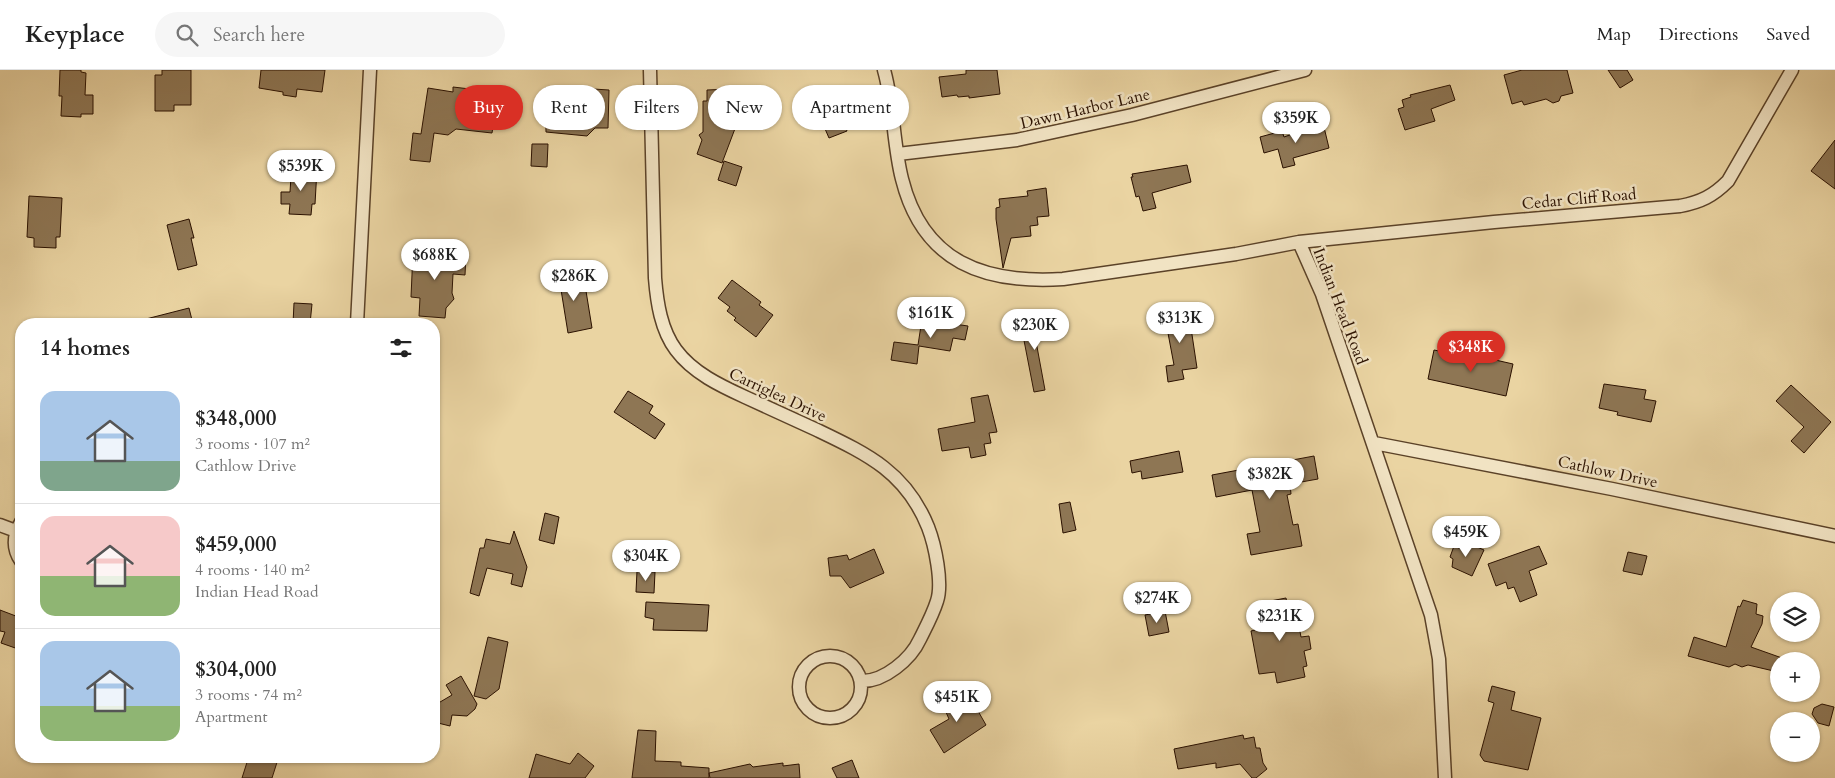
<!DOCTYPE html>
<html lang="en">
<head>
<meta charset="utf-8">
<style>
  :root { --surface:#fff; --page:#f6f6f6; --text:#222; --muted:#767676; --line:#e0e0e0; --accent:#d93025 }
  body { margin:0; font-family:Cardo,serif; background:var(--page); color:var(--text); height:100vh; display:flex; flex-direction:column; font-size:19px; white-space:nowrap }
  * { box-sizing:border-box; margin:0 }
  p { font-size:16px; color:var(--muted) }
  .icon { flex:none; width:28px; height:28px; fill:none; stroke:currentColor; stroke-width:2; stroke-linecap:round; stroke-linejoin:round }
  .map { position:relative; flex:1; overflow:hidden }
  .sheet { position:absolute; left:15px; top:248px; width:425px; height:445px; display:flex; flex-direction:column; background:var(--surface); border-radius:20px; box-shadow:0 1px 4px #0004 }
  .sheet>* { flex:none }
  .guide { position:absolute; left:455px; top:15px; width:475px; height:45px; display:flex; gap:10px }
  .buttons { position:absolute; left:1770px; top:522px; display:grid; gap:10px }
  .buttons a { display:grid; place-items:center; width:50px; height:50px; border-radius:50%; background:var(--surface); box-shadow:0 1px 4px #0004; font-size:25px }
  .price { position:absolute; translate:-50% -42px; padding:0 11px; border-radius:18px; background:#fff; color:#222; font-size:16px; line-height:32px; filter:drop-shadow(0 1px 2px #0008) }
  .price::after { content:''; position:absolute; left:50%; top:30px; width:15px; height:11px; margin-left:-8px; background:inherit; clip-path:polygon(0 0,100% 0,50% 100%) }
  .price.active { background:var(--accent); color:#fff }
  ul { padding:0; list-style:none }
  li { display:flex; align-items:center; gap:15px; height:125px; padding:0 25px }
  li+li { border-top:1px solid var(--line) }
  li span { display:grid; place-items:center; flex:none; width:140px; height:100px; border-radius:15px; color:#555 }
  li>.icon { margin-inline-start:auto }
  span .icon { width:60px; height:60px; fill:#fffc; stroke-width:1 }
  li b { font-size:21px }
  h2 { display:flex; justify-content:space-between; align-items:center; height:60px; padding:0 25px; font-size:21px }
  .pill { padding:0 18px; border-radius:22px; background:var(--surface); box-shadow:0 1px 4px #0004; font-size:18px; line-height:45px }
  .pill.active { background:var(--accent); color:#fff }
  header { display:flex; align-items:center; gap:30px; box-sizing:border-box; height:70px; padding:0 25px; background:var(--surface); border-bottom:1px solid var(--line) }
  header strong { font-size:24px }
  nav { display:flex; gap:28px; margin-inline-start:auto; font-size:18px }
  .search { width:350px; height:45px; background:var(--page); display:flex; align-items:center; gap:12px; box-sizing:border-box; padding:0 18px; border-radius:28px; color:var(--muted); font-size:19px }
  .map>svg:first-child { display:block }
  .building { fill:#8e7654; stroke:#2b1100 }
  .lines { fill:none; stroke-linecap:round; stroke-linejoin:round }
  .minor-casing { stroke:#5b4228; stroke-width:15 }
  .minor { stroke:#f1e3c3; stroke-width:12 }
  .labels { text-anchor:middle; stroke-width:5; stroke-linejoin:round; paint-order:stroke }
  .street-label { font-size:16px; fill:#2b1100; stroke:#f1e3c3 }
</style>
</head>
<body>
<header>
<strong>Keyplace</strong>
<div class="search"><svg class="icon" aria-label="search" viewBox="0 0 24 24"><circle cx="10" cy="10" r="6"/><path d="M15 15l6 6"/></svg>Search here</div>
<nav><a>Map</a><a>Directions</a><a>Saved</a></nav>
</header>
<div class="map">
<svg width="1835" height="708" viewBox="0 0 1835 708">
  <rect width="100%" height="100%" fill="#ead4a2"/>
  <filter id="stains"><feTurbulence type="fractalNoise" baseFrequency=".004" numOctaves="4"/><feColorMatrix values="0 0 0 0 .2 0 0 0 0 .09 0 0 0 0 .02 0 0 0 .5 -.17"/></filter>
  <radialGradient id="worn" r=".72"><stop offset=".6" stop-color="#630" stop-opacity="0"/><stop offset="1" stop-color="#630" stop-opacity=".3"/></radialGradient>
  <path class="building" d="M60 0H81V2L86 3 85 25H93V44H81V47L61 46 62 26H59Z
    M162 0H191V35H174V41H155V5H162Z
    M261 0H325L322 22 297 19 296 27 283 25V22L259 18Z
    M966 0H997L1000 24 969 28V26L958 27 957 25 942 27 939 7 966 4Z
    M1522 0H1567L1573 23 1561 26 1559 31 1553 33 1546 29 1524 35 1522 31 1512 34 1504 5Z
    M1608 0H1627L1633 10 1620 18Z
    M1450 15 1455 30 1431 39 1435 51 1405 60 1398 39 1404 37 1402 30 1411 27 1410 25Z
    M453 17 470 19V25L501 29 498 50H494L492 63 456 59 448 65 434 63 430 92 410 90 413 63 421 64 428 18 453 22Z
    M562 17 609 20 608 58H595L587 66 546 62 545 18 562 19Z
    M731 19 741 31V48H739L722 93 697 84 702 70 699 65 703 62V31H707V20Z
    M838 21 851 50 844 53 847 61 829 68 813 31Z
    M1323 53 1329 78 1293 88 1295 95 1283 98 1278 79 1264 83 1260 67 1282 61 1284 67Z
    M1835 70V119L1811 101Z
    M532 74H548L547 97 531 96Z
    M724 91 742 97 736 116 718 110Z
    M1187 95 1191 112 1152 123 1156 138 1143 141 1139 126 1136 127 1131 107H1133L1132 104Z
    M297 98 317 99 315 134H312L311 145 289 144 290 134H281V122H290L291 106 297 107Z
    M1046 118 1049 146 1037 147 1038 155 1030 156 1031 166 1011 168 1003 198 996 149V138L1000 137 999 129 1028 126 1027 121Z
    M29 126 62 128 60 167H56V178L34 177V168L27 167Z
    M189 149 194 168H191L197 195 178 200 167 155Z
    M413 182 466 184 465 205 453 204 452 223 454 229 446 238 445 248 419 246 420 228 411 227Z
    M576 198 579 218H581L582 221H586L592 258 568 263 558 201Z
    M732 210 761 232 759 235 773 245 756 267 734 250 736 248 727 241 730 237 718 228Z
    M294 233 312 234 310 254H293Z
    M189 238 193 254H147L146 249Z
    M1188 238 1197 298 1182 300 1184 309 1168 312 1166 296 1174 295 1164 242Z
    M940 245 953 247 954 254 968 256 965 270 953 268 950 281 919 276 917 294 891 290 894 272 918 275 922 249 939 251Z
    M1048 250 1050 263 1035 266 1045 320 1034 322 1021 255Z
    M1434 280 1454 284 1453 289 1475 293 1477 289 1490 292 1491 289 1513 294 1506 326 1428 309Z
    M1604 314 1646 320 1644 329 1656 331 1651 352 1617 345 1618 342 1599 338Z
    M1791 315 1831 352 1804 383 1791 371 1804 357 1776 331Z
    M628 321 653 336 649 343 665 354 655 369 614 342Z
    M988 325 997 362 989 363 991 373 984 374 986 385 971 388 969 377 942 381 938 359 975 352 971 328Z
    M1179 381 1183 402 1142 409 1141 401 1132 403 1130 391Z
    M1314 386 1318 409 1290 414 1291 424 1287 425 1293 455 1298 454 1302 476 1251 485 1247 464 1260 462 1252 420 1216 427 1212 405Z
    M1070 432 1076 460 1063 463 1059 434Z
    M545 443 559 447 554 474 539 470Z
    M514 461 527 497 522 517 511 514 513 504 487 498 479 526 470 523 480 478H484L486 469 510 474Z
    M1468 473 1484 480 1472 506 1452 497 1453 489 1450 487 1454 476 1461 479 1462 476 1466 478Z
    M1539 476 1547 494 1529 501 1537 525 1520 532 1514 517 1508 519 1506 512 1496 516 1488 494Z
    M874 479 884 503 850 518 841 506H830L828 488 847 485 849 490Z
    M1628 482 1647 486 1642 505 1623 501Z
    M637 501 655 502 654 523 636 522Z
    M1286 528 1289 544 1293 543 1294 551H1298L1301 567 1309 566 1311 579 1304 581 1307 596 1303 597 1305 607 1277 613 1275 602 1259 604 1251 561 1255 560 1254 550 1262 549 1260 533Z
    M1743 530 1757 534 1756 544 1763 546 1762 554 1751 577 1782 588 1779 591 1778 602 1748 595 1742 597 1735 594 1729 597 1688 586 1694 567 1726 577 1738 536 1740 537Z
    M646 532 709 535 707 561 653 560 654 549 645 547Z
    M0 540 21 548V580L1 573 5 562 0 561Z
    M1165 541 1169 562 1149 566 1145 545Z
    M488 567 508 572 499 619 486 629 474 626Z
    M461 606 477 634 475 639 467 646 452 645 450 656 434 652 435 635 452 625 446 615Z
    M1492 616 1515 622 1511 640 1541 648 1528 700 1484 691 1480 685 1494 633 1488 631Z
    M959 623 969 637 974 634 986 655 944 683 930 660 949 649 942 633Z
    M1822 634 1834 637 1829 656 1818 653 1812 644 1814 638Z
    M638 660 656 661 655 691 681 692V696L709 698V708H632Z
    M1243 665 1244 669 1254 667 1256 678H1260L1263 693 1267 699 1256 708H1252L1240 694 1216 698V693L1178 699 1174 679Z
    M578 683 594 696 585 708H529L536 684 570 694Z
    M249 686H279L272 708H242Z
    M852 690 859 708H837L832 698Z
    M783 693V696L799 694 800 708H710L709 703 750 694 753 697Z"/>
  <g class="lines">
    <defs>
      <path id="minor" d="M650 0 655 208C657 233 661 260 676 280 693 303 721 316 745 327 769 338 793 349 817 360 867 384 906 402 928 457 935 475 943 513 937 531 933 544 926 557 920 569 911 589 884 612 861 611
        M884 0C894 35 893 74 902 109 923 193 985 214 1063 209L1236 184 1299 172 1494 152 1680 136C1701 132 1713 126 1728 111L1792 0
        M898 84 1017 70 1132 45 1305 0
        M1299 172 1322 224 1431 545 1439 589 1445 708
        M357 254 370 0
        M1374 373 1612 419 1835 466
        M21 452C13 466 12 478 21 491
        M0 455 16 461
        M799 617a31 31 0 1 1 62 0a31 31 0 1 1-62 0Z"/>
    </defs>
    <use href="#minor" class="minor-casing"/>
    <use href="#minor" class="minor"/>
  </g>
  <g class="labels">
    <g class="street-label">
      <text transform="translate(1085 38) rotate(-13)" y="6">Dawn Harbor Lane</text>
      <text transform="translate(1579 128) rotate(-5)" y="6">Cedar Cliff Road</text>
      <text transform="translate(1341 236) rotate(69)" y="6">Indian Head Road</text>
      <text transform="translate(778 324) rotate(25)" y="6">Carriglea Drive</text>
      <text transform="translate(1608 401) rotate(12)" y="6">Cathlow Drive</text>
    </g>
  </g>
  <rect width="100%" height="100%" filter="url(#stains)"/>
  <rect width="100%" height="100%" fill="url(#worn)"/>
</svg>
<div class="buttons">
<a><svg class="icon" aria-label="layers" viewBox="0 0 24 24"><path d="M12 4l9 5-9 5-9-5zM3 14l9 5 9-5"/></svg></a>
<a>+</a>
<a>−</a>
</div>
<b class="price" style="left:1296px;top:74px">$359K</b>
<b class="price" style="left:301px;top:122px">$539K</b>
<b class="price" style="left:435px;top:211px">$688K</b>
<b class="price" style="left:574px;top:232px">$286K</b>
<b class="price" style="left:931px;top:269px">$161K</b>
<b class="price" style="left:1180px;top:274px">$313K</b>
<b class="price" style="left:1035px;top:281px">$230K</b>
<b class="price active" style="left:1471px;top:303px">$348K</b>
<b class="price" style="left:1270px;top:430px">$382K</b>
<b class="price" style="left:1466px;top:488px">$459K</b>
<b class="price" style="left:646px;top:512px">$304K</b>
<b class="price" style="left:1157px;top:554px">$274K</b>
<b class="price" style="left:1280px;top:572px">$231K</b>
<b class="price" style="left:957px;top:653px">$451K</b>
<div class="guide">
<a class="pill active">Buy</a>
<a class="pill">Rent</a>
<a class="pill">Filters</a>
<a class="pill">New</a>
<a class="pill">Apartment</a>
</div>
<section class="sheet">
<h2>14 homes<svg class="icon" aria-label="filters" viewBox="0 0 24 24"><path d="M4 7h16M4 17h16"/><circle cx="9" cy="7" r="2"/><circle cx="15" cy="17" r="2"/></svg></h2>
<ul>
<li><span style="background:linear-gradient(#a9c7e8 70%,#7fa58c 0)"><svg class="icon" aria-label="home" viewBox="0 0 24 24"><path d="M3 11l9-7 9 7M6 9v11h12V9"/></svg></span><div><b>$348,000</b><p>3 rooms · 107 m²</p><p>Cathlow Drive</p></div></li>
<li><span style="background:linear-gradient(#f6c9c9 60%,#8fb573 0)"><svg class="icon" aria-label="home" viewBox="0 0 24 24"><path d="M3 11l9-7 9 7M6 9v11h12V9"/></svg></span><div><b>$459,000</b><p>4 rooms · 140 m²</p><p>Indian Head Road</p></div></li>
<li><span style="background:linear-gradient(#a9c7e8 65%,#8fb573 0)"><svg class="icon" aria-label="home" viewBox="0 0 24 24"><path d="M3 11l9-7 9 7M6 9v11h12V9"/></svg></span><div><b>$304,000</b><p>3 rooms · 74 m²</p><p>Apartment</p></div></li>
</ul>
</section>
</div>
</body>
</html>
